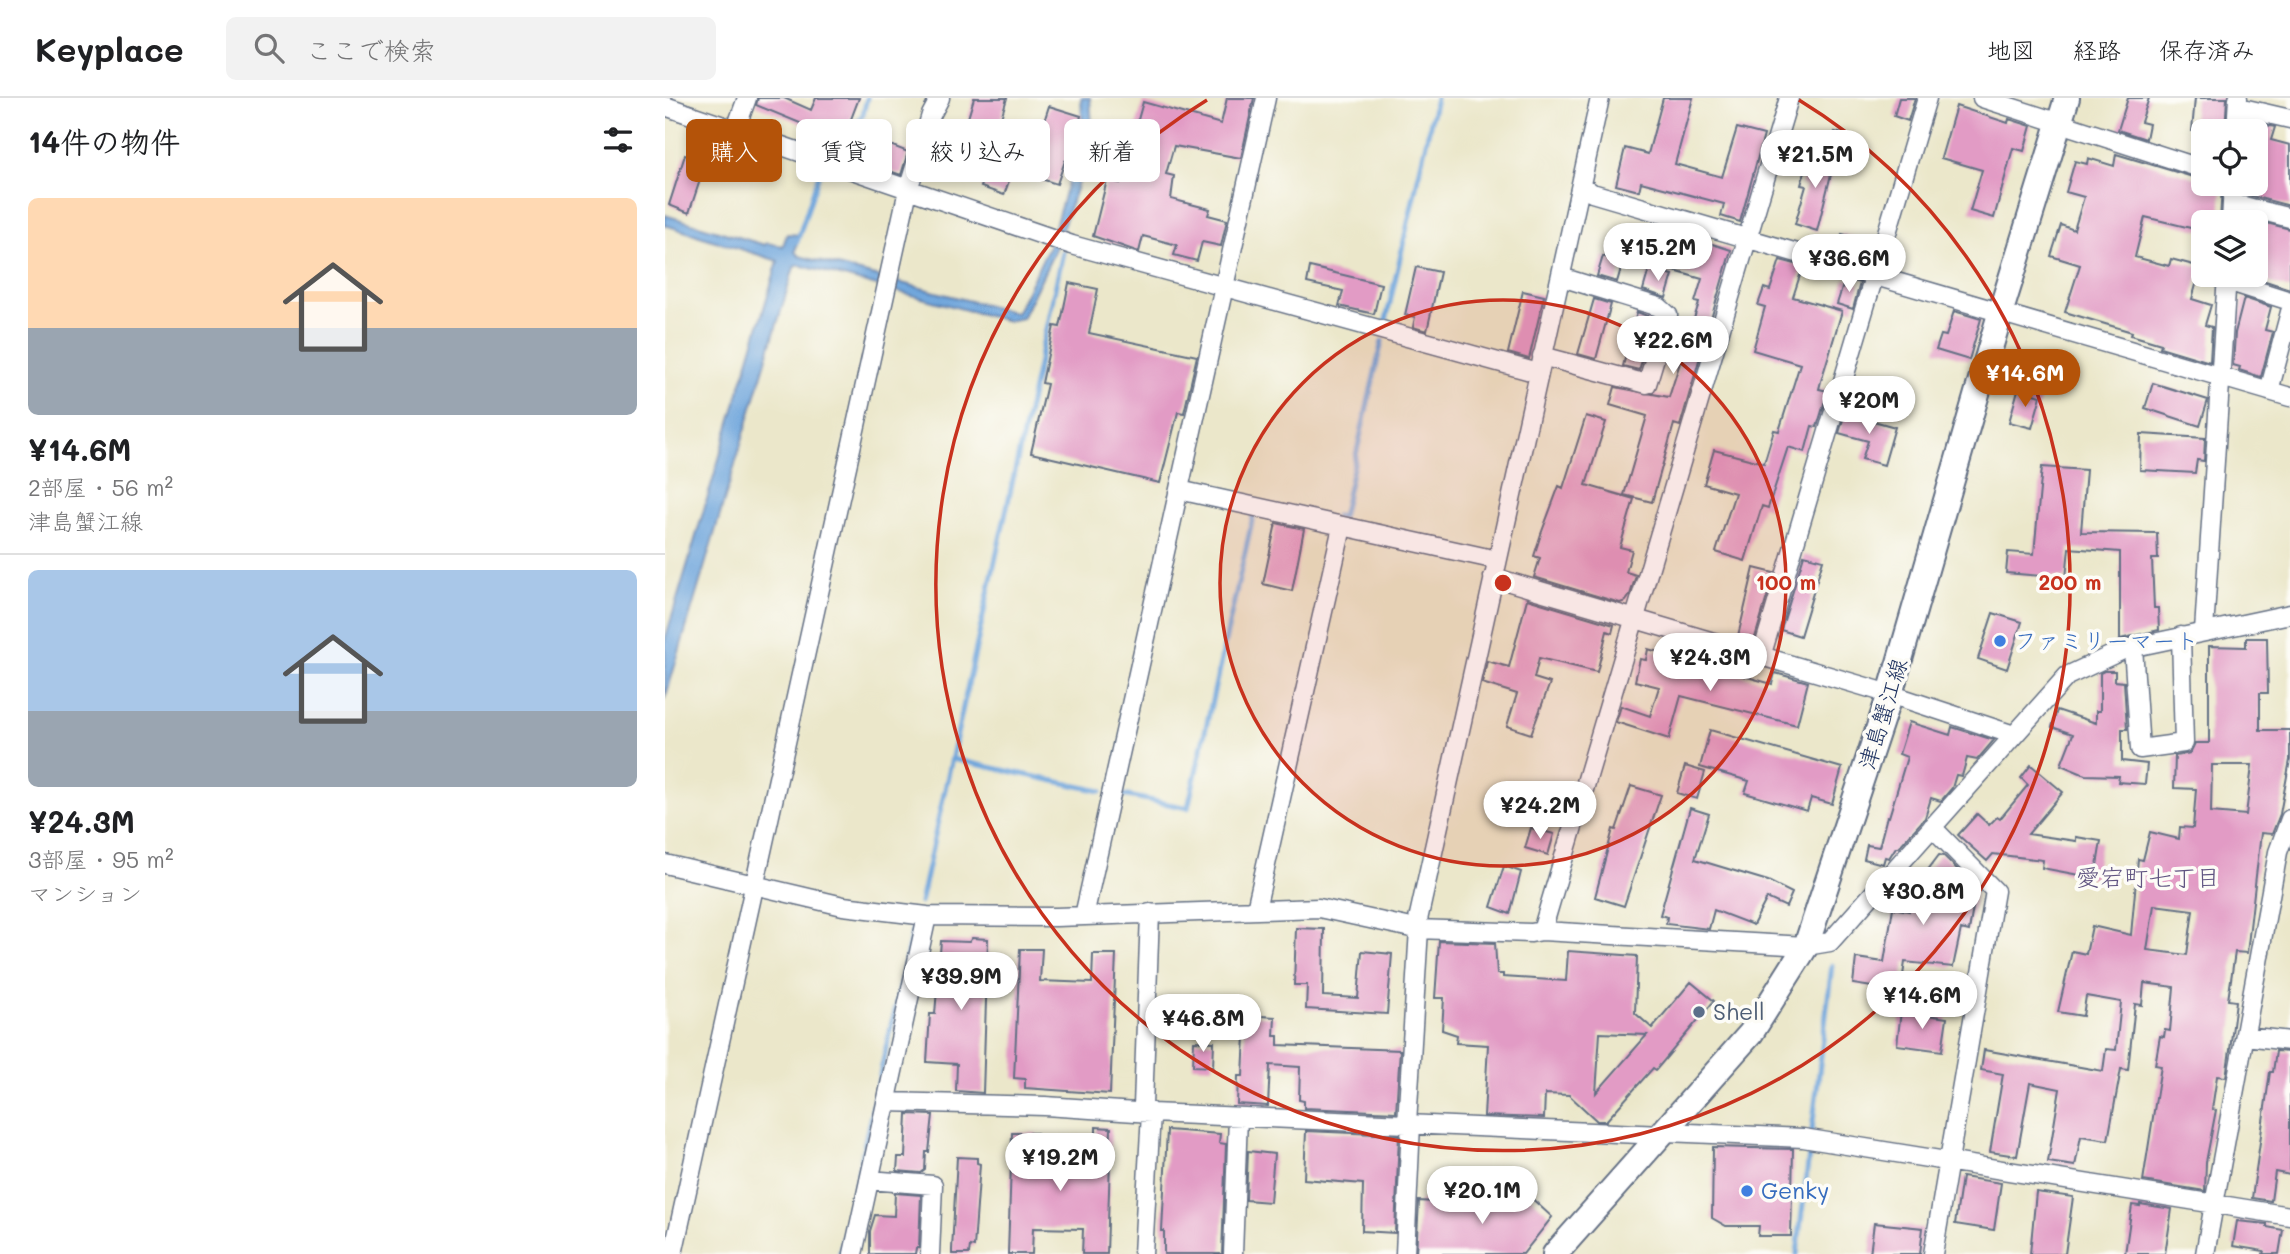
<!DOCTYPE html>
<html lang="ja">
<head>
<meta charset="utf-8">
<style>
  :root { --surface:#fff; --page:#f2f2f2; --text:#202124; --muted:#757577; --line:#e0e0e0; --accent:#b45309 }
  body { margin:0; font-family:Mali,"Klee One",sans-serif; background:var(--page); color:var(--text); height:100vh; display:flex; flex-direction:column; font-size:26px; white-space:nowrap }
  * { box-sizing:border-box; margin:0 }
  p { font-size:23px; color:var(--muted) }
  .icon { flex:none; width:38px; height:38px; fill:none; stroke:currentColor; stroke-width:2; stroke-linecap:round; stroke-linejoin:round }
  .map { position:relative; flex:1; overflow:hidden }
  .side { display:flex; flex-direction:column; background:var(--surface); width:665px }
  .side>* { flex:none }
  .top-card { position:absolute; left:21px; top:21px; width:665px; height:63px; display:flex; gap:14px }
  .fabs { position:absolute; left:1526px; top:21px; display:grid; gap:14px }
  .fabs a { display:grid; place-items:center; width:77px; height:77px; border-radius:10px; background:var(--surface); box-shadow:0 4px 10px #0003; font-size:35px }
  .price { position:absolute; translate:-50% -60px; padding:0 16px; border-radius:24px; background:#fff; color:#222; font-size:23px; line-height:46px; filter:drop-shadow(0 2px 4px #0008) }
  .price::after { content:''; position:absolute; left:50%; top:42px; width:21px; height:16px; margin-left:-10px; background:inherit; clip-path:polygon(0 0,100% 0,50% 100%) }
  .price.active { background:var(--accent); color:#fff }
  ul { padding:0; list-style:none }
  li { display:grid; align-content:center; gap:14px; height:371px; padding:0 28px }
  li+li { border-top:2px solid var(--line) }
  li span { display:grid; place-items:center; height:217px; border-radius:10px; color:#555 }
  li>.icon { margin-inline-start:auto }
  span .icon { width:126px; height:126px; fill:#fffc; stroke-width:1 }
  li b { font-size:30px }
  h2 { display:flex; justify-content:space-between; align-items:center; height:84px; padding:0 28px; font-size:30px }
  .chip { padding:0 24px; border-radius:10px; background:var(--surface); box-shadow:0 4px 10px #0003; font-size:24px; line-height:63px }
  .chip.active { background:var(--accent); color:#fff }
  header { display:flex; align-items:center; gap:42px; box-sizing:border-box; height:98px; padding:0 35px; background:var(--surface); border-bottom:2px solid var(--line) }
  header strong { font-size:33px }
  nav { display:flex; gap:38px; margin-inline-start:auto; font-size:24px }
  .search { width:490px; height:63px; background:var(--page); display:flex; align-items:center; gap:18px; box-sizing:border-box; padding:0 24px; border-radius:10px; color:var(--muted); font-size:26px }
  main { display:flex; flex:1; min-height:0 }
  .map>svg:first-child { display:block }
  .water { fill:#6da4db; stroke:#446a9c; stroke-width:2 }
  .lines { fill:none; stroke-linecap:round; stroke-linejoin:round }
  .stream { stroke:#6da4db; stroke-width:5 }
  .building { fill:#e29bc5; fill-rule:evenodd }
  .minor-casing { stroke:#646f84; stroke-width:21 }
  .secondary-casing { stroke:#646f84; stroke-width:28 }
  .minor { stroke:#fff; stroke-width:18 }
  .secondary { stroke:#fff; stroke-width:24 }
  .ring { fill:none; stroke:#c8321e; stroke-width:3.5 }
  .shop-dot { fill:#3f7fe0; stroke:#fdfcf7; stroke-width:2.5 }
  .service-dot { fill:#5c6f8a; stroke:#fdfcf7; stroke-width:2.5 }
  .labels { text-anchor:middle; stroke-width:7; stroke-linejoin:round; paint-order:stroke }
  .shop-label { font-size:23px; fill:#366cbe; stroke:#fdfcf7; text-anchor:start }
  .street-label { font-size:23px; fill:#1b2f5e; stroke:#fdfcf7 }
  .service-label { font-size:23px; fill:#4e5e75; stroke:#fdfcf7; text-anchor:start }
  .neighbourhood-label { font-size:24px; fill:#615582; stroke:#fdfcf7 }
  .centre { fill:#c8321e; stroke:#fdfcf7; stroke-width:3.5 }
  .ring-label { font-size:21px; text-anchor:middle; font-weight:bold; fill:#c8321e; stroke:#fdfcf7; stroke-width:7; stroke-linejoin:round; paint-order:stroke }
</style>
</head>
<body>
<header>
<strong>Keyplace</strong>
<div class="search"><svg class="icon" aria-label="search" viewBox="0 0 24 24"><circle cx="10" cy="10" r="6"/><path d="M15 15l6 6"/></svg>ここで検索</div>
<nav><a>地図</a><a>経路</a><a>保存済み</a></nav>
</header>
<main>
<section class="side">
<h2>14件の物件<svg class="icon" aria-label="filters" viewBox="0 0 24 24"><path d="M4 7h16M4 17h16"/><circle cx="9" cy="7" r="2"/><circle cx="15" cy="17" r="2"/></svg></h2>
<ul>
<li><span style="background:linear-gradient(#ffd9b3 60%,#9aa5b1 0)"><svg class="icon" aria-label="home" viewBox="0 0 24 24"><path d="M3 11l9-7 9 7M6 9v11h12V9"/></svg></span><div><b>¥14.6M</b><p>2部屋 · 56 m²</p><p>津島蟹江線</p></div></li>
<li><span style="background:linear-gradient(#a9c7e8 65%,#9aa5b1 0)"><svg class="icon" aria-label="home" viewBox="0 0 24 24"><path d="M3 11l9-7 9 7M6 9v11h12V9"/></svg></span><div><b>¥24.3M</b><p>3部屋 · 95 m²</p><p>マンション</p></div></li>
</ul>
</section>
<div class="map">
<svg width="1625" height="1156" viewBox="0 0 1625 1156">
  <rect width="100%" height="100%" fill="#fdfcf7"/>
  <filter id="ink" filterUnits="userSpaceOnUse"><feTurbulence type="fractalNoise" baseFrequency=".0143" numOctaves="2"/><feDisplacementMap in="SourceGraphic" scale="14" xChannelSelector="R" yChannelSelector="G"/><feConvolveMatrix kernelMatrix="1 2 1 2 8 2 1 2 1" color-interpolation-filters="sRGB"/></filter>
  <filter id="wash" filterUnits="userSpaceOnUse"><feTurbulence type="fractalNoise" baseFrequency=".00686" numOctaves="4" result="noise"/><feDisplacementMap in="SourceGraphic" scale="28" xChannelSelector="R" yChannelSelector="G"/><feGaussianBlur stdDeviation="1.57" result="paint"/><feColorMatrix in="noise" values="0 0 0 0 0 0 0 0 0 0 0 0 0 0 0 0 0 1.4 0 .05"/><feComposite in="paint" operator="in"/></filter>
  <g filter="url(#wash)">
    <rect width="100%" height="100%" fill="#ebe7ca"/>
    <path class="water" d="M416 0H425L428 42 389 154 357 220 342 223 134 167 129 169 0 601V542L113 163 0 127V117L100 147 102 145 118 148 122 136 134 137 130 154 134 158 351 215 384 148 418 34Z"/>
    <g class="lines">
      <path class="stream" d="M172 58 198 16 202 0
        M132 144 155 73
        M720 227 771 0
        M671 418 677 419 717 243
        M287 661 436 693
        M458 697 523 710 589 414
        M255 805 398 154
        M175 1156 249 825
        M1132 1156 1167 867"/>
    </g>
    <g id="blocks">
      <path class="building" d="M93 0H119L146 12 151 0H194L183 29 170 24 164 37 91 7Z
        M309 0H342L333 30 303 20Z
        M562 0H589L576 60 509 48 501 76 509 78 506 101 545 111 543 117 562 122 556 148 537 144 532 163 509 157 512 147 478 138 474 154 428 138 442 82 455 85 478 4 556 26Z
        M998 0H1028L1010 66 1057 79 1072 30 1099 37 1075 124 1056 118 1059 106 976 84 974 93 951 87 960 50 983 56Z
        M1234 0H1250L1243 23 1229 18Z
        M1463 0H1484L1476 24 1484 26 1481 41 1453 32Z
        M1530 0H1562L1560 33H1527Z
        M384 8 416 18 404 65 400 63 392 86 348 72 339 97 316 89 331 43 369 55Z
        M1291 8 1343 25 1344 21 1366 28 1359 53 1348 50 1329 120 1305 113 1317 72 1276 60Z
        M1583 23 1610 29 1606 42 1625 47V108L1579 96V92L1585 94 1587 86H1591V33H1582Z
        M33 31 50 37 24 115 4 107 20 57 24 58Z
        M1170 34 1194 40 1188 60 1164 53Z
        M200 37 243 54 236 77 191 61Z
        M1146 53 1170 60 1152 133 1130 126 1141 88 1136 87Z
        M1451 56 1538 82V86H1557L1555 124H1538V133L1480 119 1470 159 1504 168 1506 161 1536 169 1527 201 1546 207 1540 227 1547 229 1545 264 1495 249 1496 246 1466 237 1467 234 1400 214 1415 167 1386 158 1396 127 1409 132 1419 99 1401 94 1410 63 1422 66 1423 60 1449 68Z
        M1578 119 1625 131V191L1585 178 1591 177V124H1577Z
        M1177 136 1207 144 1202 163 1172 155Z
        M1041 144 1066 152 1015 328 1009 326 987 404 959 397 982 318 945 307 950 289 1004 299 1034 205 1030 204 1037 181 1006 172 1011 153 1036 160Z
        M938 158 958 164 952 184 932 178Z
        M1115 162 1138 168 1128 199 1177 213 1156 283 1154 291 1163 293 1152 329 1147 328 1140 354 1123 349 1103 410 1097 408 1080 463 1051 454 1070 395 1039 386 1049 352 1099 365 1109 332 1114 333 1135 266 1088 252 1100 209 1093 207 1099 190 1105 192Z
        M645 169 716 186 709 216 674 208 678 193 642 185Z
        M751 169 775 174 762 233 748 229 750 219 740 217Z
        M984 171 1008 177 1001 200 978 192Z
        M1180 181 1195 185 1188 211 1172 206Z
        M404 185 433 191 424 235 532 258 519 315 513 314 495 385 366 355 382 286 377 285 389 228 395 229Z
        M858 193 879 198 864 261 843 255Z
        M1579 200 1606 209 1600 232 1608 234 1596 279 1574 272 1575 269 1568 267 1570 235Z
        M929 201 946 206 931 261 913 256Z
        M1289 213 1316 221 1304 262 1271 252 1276 237 1281 238Z
        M972 214 990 221 974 272 958 268Z
        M1488 285 1543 302 1535 328 1480 310Z
        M1353 292 1376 298 1367 330 1344 324Z
        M1180 315 1230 329 1219 367 1197 361 1203 343 1174 335Z
        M921 318 941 324 921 387 969 401 955 449 967 452 961 474 971 477 965 497 961 503 955 505 869 479 875 460 869 458 876 436 894 388 898 390Z
        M1476 336 1540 340 1539 363 1532 362 1530 375 1475 372Z
        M1377 369 1421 372 1416 434 1492 435 1493 461H1487L1489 510H1493L1494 532 1455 541V454L1404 450 1401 480 1341 475 1343 454 1369 456Z
        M611 425 639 431 627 493 598 486Z
        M1139 457 1158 462 1135 538 1116 532Z
        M1089 470 1109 475 1089 543 1073 538Z
        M862 501 949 527 947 535 942 533 932 574 874 560 869 580 885 585 866 636 842 628 852 596 817 585 822 563 844 569Z
        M1328 515 1357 524 1342 571 1313 561Z
        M1581 540H1602L1603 595H1595V632H1625V662L1615 716 1607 736 1596 735 1582 855 1570 854 1563 902 1571 903 1565 952 1561 979 1552 978 1547 1011 1551 1012 1541 1064 1540 1093 1478 1083 1496 968 1490 967 1495 938 1499 939 1500 932 1505 933 1509 889 1479 885 1477 907 1470 906 1463 972 1456 971 1443 1042 1416 1038 1410 1068 1383 1064 1395 991 1365 985 1352 1058 1325 1054 1338 976 1316 972 1319 952 1438 973 1441 951 1451 952 1456 904 1421 898 1418 918 1393 914 1407 853 1421 856 1427 828 1466 837 1473 761 1478 762 1485 734 1514 741 1515 729 1528 730 1531 691 1509 690 1510 658 1525 655 1530 645H1544V548L1581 549ZM1547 667H1587L1581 717 1546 714ZM1489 807 1528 812 1522 857 1482 852Z
        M983 551 1107 586 1110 575 1143 584 1132 627 1016 598 1004 641 951 624 956 608 985 618 994 589 970 583 975 561 981 562Z
        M1439 573H1450V583L1459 584 1462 631H1457V663L1482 666 1480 686 1453 684 1454 678 1420 677 1396 667 1408 636 1387 629 1392 612 1431 625V613H1435V575Z
        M1244 624 1285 637 1287 629 1329 642 1312 662 1302 660 1297 678 1291 677 1287 690 1276 703 1266 700 1260 720 1234 749H1231L1224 760 1220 759 1218 766 1199 761 1202 747 1214 749 1222 718 1224 719 1242 659 1234 656Z
        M1045 632 1177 670 1167 706 1146 700 1142 713 1080 695 1084 683 1035 669Z
        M1366 667 1398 694 1363 736 1411 743V739L1436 743 1430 780 1377 770 1378 762 1328 756 1322 763 1293 737 1312 716 1324 727 1332 719 1335 721 1363 687 1356 680Z
        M1020 668 1040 674 1032 701 1012 695Z
        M966 688 996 697 959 808 930 799 948 731 951 732Z
        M1025 710 1044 716 1030 761 1103 783 1127 795 1121 809 1102 800 1088 827 1049 812 1044 831 1001 826 1002 819 995 817Z
        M866 730 889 736 883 757 860 750Z
        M1274 757 1279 758 1302 781 1298 790 1311 792 1304 833 1296 831 1288 869 1240 864 1237 884 1213 890 1188 886 1191 860 1219 864 1228 810 1244 813 1249 784 1253 785Z
        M839 768 856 774 845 816 826 809Z
        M631 830 659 831 658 898 693 900 697 853 727 856 722 916 641 911 642 887H629Z
        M307 840 323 841 318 995 291 993 292 966 262 964 265 916H270L276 843 304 844Z
        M774 843 830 845 832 876H838V879L901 883 903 853 972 858 970 915 987 930 1026 884 1049 903 991 972 988 970 941 1023H932L904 997 880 996 879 1020 819 1018 823 947 791 945 792 937 777 932 779 900H770ZM935 935 982 937 931 995Z
        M355 851H377L375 883 427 885 428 856H451L445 996 360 990V981L349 980Z
        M1236 913 1282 920 1277 953 1232 947Z
        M581 917 610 919 609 938H613V947L735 952 731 1014 639 1010V1003L634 1002 635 969 605 967 603 1008 572 1006 573 978H578Z
        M529 943 549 944 548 969 528 968Z
        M1611 953 1625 954V1077L1610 1074 1606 1103 1587 1100 1605 974H1608Z
        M242 1016 268 1017 264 1054H261L260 1072 256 1075 232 1073 233 1059H240Z
        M431 1029 446 1030 442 1156H417L418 1131 368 1130 367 1156H343L347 1035H372L371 1060 421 1062 422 1041H431Z
        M502 1032 555 1036 554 1045 561 1046 557 1156H499V1133H497Z
        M641 1033 734 1037 730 1135 697 1133 698 1086 639 1081Z
        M1048 1049 1128 1051 1126 1138H1093L1094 1128H1061L1047 1120Z
        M583 1053 609 1056 605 1104 581 1102Z
        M292 1059 312 1060V1065L315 1066 309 1149 305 1148 304 1156H287V1152Z
        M1297 1079 1336 1085 1329 1132 1290 1126Z
        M848 1083 887 1119 858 1156H751L754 1103 770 1104V1108L822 1112Z
        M1371 1094 1408 1099 1400 1156H1365Z
        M230 1095 256 1097 254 1150H251L250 1156H205V1133L210 1117 229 1118Z
        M1475 1106 1507 1111 1500 1156H1460L1467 1107 1475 1108Z
        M1572 1123 1602 1126V1129L1618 1132 1614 1156H1598L1599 1153 1568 1148Z
        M1209 1125 1258 1130 1255 1156H1205Z"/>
    </g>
  </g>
  <g filter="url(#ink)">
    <use href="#blocks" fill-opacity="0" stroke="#646f84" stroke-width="2"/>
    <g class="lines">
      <defs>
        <path id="minor" d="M1317 0 1538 71
          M0 8 407 147 873 275
          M1573 9 1625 21
          M70 33 82 0
          M1571 33 1573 0
          M916 87 927 95 1625 299
          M1567 105 1625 120
          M1566 124 1568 86
          M1562 183 1625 203
          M877 258 982 286 1003 217 994 209 896 179
          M1604 293 1625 214
          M514 392 832 462
          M828 479 1225 596 1349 637
          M1539 533 1562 177
          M1468 549 1475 651 1519 645 1516 538
          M1096 559 1262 0
          M1267 729 1330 793 1268 1156
          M0 766 178 808 262 818 391 819 654 810 751 831 866 835 877 833 1141 848 1165 844 1402 578 1460 551 1625 516
          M591 811 677 429
          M419 818 601 0
          M751 831 935 0
          M877 833 1124 0
          M1580 938 1625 943
          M221 1004 380 1008 486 1015 998 1037
          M742 1025 754 831
          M1001 1034 1138 1040 1625 1118
          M204 1082 268 1087 265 1156
          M8 1156 243 92 266 17 275 0
          M188 1156 262 818
          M478 1156 486 1015 478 1008 485 815
          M568 1156 573 1019
          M740 1156 746 1026
          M1540 1156 1613 754 1625 721"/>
        <path id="secondary" d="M890 1156 1086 935 1141 848 1225 596 1335 216 1402 0"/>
      </defs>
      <use href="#minor" class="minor-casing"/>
      <use href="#secondary" class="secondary-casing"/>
      <use href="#minor" class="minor"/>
      <use href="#secondary" class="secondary"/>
    </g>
  </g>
  <circle cx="838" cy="485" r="283" fill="#c8321e" fill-opacity=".12"/>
  <g class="ring">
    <circle cx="838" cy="485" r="283"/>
    <path d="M1134 2A567 567 0 1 1 542 2"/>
  </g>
  <g class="shop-dot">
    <circle cx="1335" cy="543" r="7"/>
    <circle cx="1082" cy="1093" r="7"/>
  </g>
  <circle class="service-dot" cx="1034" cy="914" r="7"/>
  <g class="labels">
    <g class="shop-label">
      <text x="1349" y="551">ファミリーマート</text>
      <text x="1096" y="1101">Genky</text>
    </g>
    <g class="street-label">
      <text transform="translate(1218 616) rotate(-73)" y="8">津島蟹江線</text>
    </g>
    <g class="service-label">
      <text x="1048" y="922">Shell</text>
    </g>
    <g class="neighbourhood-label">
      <text x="1483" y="788">愛宕町七丁目</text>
    </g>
  </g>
  <circle cx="838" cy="485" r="10" class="centre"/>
  <g class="ring-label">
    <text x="1121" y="492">100 m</text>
    <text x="1405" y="492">200 m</text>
  </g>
</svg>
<div class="fabs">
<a><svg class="icon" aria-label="locate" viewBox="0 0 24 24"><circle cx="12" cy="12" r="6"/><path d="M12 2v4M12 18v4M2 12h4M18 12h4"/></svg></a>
<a><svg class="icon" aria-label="layers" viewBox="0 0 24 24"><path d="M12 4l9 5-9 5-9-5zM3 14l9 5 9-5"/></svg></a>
</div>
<b class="price" style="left:1150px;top:92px">¥21.5M</b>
<b class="price" style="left:993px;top:185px">¥15.2M</b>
<b class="price" style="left:1184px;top:196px">¥36.6M</b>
<b class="price" style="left:1008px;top:278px">¥22.6M</b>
<b class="price active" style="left:1360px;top:311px">¥14.6M</b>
<b class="price" style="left:1204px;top:338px">¥20M</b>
<b class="price" style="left:1045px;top:595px">¥24.3M</b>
<b class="price" style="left:875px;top:743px">¥24.2M</b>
<b class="price" style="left:1258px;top:829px">¥30.8M</b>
<b class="price" style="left:296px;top:914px">¥39.9M</b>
<b class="price" style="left:1257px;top:933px">¥14.6M</b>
<b class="price" style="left:538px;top:956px">¥46.8M</b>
<b class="price" style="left:395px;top:1095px">¥19.2M</b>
<b class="price" style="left:817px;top:1128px">¥20.1M</b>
<div class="top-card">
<a class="chip active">購入</a>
<a class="chip">賃貸</a>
<a class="chip">絞り込み</a>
<a class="chip">新着</a>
</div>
</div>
</main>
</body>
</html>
